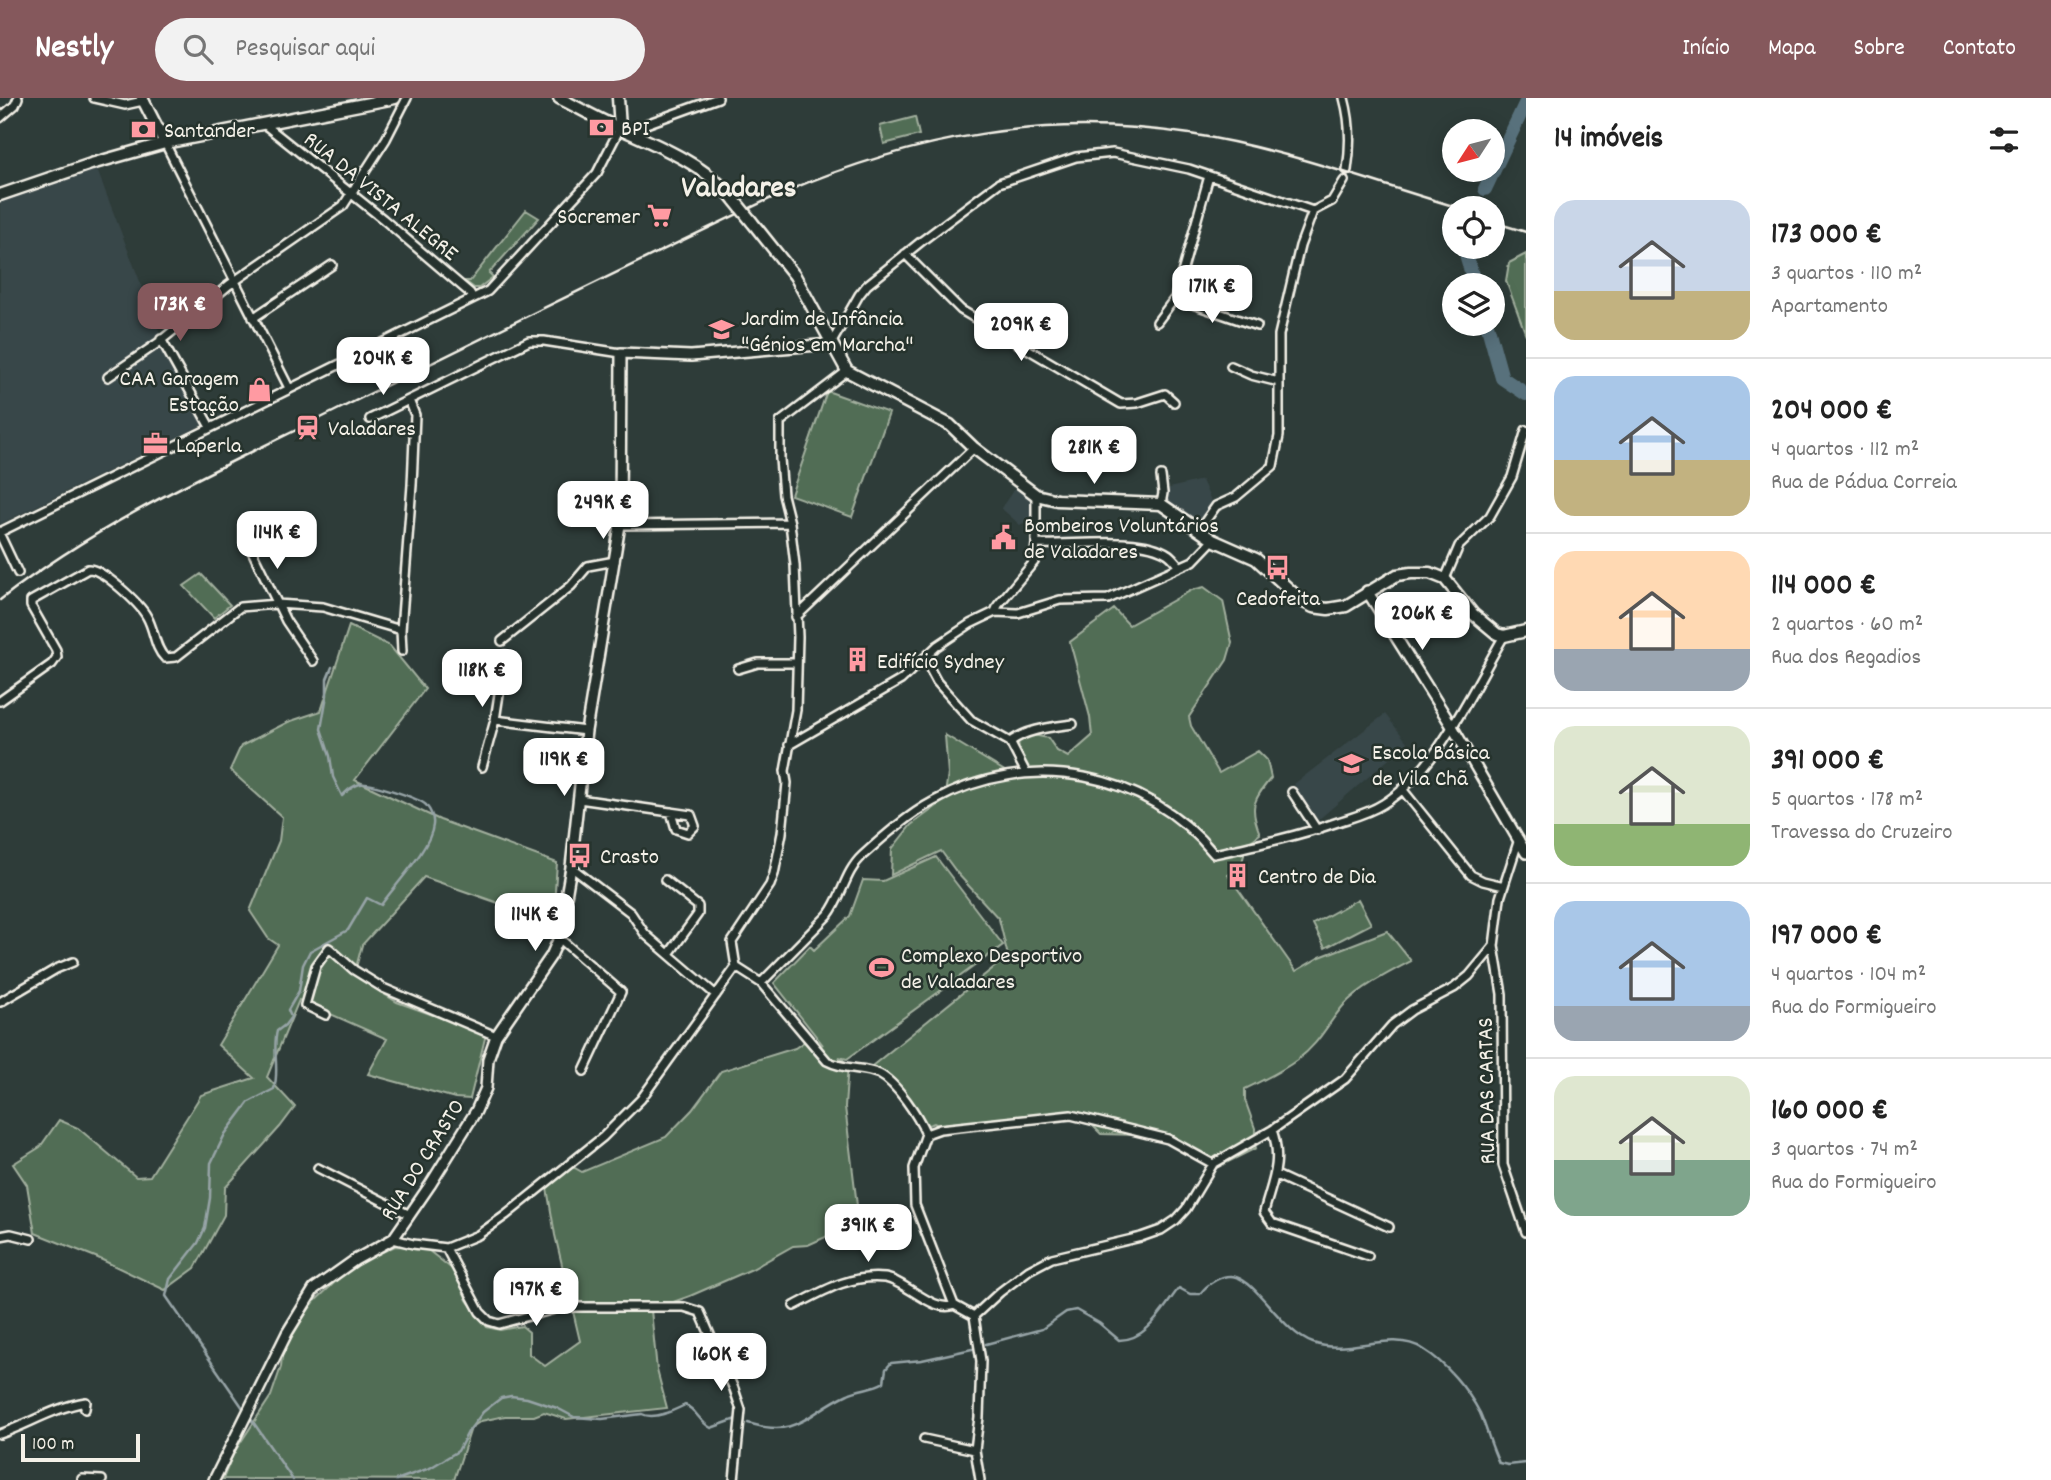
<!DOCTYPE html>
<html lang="pt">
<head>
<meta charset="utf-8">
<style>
  :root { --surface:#fff; --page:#f2f2f2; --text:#222; --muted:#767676; --line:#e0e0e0; --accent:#85585c }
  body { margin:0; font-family:Dekko,sans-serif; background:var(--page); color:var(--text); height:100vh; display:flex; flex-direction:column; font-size:26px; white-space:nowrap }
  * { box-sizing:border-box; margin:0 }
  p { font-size:23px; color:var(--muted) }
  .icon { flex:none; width:38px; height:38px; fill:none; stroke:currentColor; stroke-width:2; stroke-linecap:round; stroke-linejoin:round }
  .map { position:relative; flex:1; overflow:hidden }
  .side { display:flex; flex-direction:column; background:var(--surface); width:525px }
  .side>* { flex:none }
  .needle { width:46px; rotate:234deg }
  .tools { position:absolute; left:1442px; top:21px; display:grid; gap:14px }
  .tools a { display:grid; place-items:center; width:63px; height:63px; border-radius:50%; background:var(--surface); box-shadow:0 4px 18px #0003; font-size:35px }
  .scale { position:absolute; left:21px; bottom:18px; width:119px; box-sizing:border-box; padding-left:7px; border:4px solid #f4f1e8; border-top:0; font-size:19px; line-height:24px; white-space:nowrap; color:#f4f1e8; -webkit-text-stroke:5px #26332d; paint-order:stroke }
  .price { position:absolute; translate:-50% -60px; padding:0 16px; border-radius:14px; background:#fff; color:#222; font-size:23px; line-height:46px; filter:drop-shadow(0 2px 4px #0008) }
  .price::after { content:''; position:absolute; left:50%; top:42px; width:21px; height:16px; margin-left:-10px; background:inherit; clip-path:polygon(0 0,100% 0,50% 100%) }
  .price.on { background:var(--accent); color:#fff }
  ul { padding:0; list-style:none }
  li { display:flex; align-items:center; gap:21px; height:175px; padding:0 28px }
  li+li { border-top:2px solid var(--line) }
  li span { display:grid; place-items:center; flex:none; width:196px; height:140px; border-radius:21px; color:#555 }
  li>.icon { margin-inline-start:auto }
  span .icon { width:84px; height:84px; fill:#fffc; stroke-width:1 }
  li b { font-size:30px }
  h2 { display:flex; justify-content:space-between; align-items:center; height:84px; padding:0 28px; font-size:30px }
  header { display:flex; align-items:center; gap:42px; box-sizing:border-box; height:98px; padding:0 35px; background:var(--accent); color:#fff }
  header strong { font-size:33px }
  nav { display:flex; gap:38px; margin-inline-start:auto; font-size:24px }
  .search { width:490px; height:63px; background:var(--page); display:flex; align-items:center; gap:18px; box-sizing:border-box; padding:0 24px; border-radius:38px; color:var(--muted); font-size:26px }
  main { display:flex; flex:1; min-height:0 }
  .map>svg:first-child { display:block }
  .built { fill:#384648 }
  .green { fill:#516d55; stroke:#a2af9e; stroke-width:2 }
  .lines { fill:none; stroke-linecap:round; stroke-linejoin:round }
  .stream { stroke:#97a4a7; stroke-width:2.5 }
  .river { stroke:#59717b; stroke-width:14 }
  .minor-casing { stroke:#f4f1e8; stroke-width:12 }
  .tertiary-casing { stroke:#f4f1e8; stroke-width:14 }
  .secondary-casing { stroke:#f4f1e8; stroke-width:15 }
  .minor { stroke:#26332d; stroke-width:7 }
  .tertiary { stroke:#26332d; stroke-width:9 }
  .secondary { stroke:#26332d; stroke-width:10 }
  .rail { stroke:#f4f1e8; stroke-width:2.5 }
  .secondary-bridge-casing { stroke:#f4f1e8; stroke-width:15; stroke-linecap:butt }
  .secondary-bridge { stroke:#26332d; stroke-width:10 }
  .labels { text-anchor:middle; stroke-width:5; stroke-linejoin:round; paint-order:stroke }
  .poi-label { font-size:23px; fill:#f4f1e8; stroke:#26332d; text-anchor:start }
  .street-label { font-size:23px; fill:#f4f1e8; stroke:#26332d }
  .district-label { font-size:30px; font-weight:bold; fill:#f4f1e8; stroke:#26332d }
</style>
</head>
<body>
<header>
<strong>Nestly</strong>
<div class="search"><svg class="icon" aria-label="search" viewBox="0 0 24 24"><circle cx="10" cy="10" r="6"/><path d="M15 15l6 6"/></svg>Pesquisar aqui</div>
<nav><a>Início</a><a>Mapa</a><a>Sobre</a><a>Contato</a></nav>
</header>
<main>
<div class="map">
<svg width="1526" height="1382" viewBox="0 0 1526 1382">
  <rect width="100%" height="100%" fill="#2e3c39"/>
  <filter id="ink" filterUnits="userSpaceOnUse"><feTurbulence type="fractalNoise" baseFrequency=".0143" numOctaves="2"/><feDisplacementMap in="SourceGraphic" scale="14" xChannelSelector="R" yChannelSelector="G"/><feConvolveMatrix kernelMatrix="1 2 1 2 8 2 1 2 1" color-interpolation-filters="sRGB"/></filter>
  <g filter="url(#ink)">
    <path class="built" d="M96 69 161 238 157 241 204 326 0 426V101Z
      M1202 382 1212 405 1200 421 1193 420 1167 405 1165 391Z
      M1017 387 1031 400 1033 429 1027 423 1020 427 1001 410Z
      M1385 616 1408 645 1318 722 1294 686Z"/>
    <path class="green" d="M915 19 919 37 884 46 880 28Z
      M526 112 539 120 489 175 493 179 479 190H474L465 183H470Z
      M1526 156V237L1506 183 1509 165Z
      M827 293 889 315 852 419 791 397Z
      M201 476 230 507 214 520 184 488Z
      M1204 489 1223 503 1232 545 1227 562 1189 619 1191 628 1219 675 1258 653 1267 662 1271 680C1253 702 1249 709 1260 736L1247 746 1241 768 1228 777 1296 873 1320 859 1387 833 1411 863C1390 874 1359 890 1343 908 1326 928 1320 945 1297 962 1281 974 1263 982 1245 991V1002L1257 1036 1252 1039 1256 1050 1210 1073 1190 1050 1140 1037 1101 1036 1092 1027 1065 1019 938 1027 934 1025 925 1028 914 1023 902 996 879 971 872 968 1008 858 999 821 958 776 941 753 891 777 892 751 911 727 944 703 948 676 945 637 1018 681 1021 667 1018 642 1033 637 1048 640 1057 653 1068 659 1092 638 1090 619 1070 544 1114 511 1129 527 1192 492Z
      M349 528 390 548 425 591 355 682 440 722 557 765 552 834 536 830 504 807 424 779 362 847 354 877 397 904 486 936 470 1001 455 1000 368 976 387 941 299 902 267 979 295 1009 280 1029 225 1090 224 1117 195 1170 165 1192 98 1160 35 1135 27 1087 13 1066 40 1049 59 1022 78 1030 136 1079 150 1078 201 997 254 980 218 947 278 847 268 840 250 813 279 743 282 719 230 672 241 648 288 624 321 613Z
      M936 759 1003 847 847 961 839 959 848 966 845 1009 859 1124 808 1147 793 1148 752 1171 690 1198 651 1212 657 1272 667 1310 566 1321 544 1314 534 1318H505L481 1323 471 1330 454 1382 223 1381 233 1356 271 1298 281 1269 283 1245 315 1203 352 1168 395 1148 424 1149 456 1174 467 1202 487 1229 500 1232 522 1228 529 1234V1256L545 1268 580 1243 555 1137 547 1090 573 1069 582 1074 666 1039 692 1012 721 973 795 950 811 939 823 947 774 885 810 848 814 852 850 818 863 782 883 783Z
      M1358 801 1371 826 1325 850 1313 826Z"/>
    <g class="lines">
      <path class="stream" d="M986 1246 1042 1231 1066 1214 1076 1212 1099 1225 1119 1242C1148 1242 1163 1210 1179 1190L1190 1196H1200C1207 1186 1223 1175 1236 1179 1258 1185 1283 1235 1313 1245 1349 1258 1391 1231 1423 1251 1446 1265 1468 1292 1480 1315 1487 1331 1491 1349 1499 1365L1508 1367 1526 1365
        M245 1313 166 1198 170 1181 198 1145 205 1130 210 1100 211 1065 225 1036 249 1004 274 991C280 971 272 952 277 933L285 927 291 919 288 912 299 893 303 867 310 853 348 832 367 800 381 807C395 787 431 750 433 727 434 720 430 712 426 707 419 700 369 684 360 686 352 688 347 693 342 698L333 679 330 658 321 631 327 597V581L332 569
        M249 1318 293 1382
        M748 1325C799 1341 806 1315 848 1296 860 1290 873 1291 884 1284L886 1271 891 1265 922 1262 972 1251
        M396 1382 430 1370 458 1353 468 1334 483 1314 501 1300 511 1298 527 1300 557 1310 574 1319 602 1321 642 1316C654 1322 673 1313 685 1307 696 1311 699 1324 711 1330L736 1321"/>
      <path class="river" d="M1485 91 1526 4
        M1466 149V156L1475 187
        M1487 226 1502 280 1526 296"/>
      <defs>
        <path id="minor" d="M94 0 125 7 143 3
          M1344 0C1351 25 1351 47 1347 72
          M0 20 15 7 18 0
          M264 26 383 121 470 195 473 200
          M638 38 646 26 718 0
          M165 45 289 290
          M905 156 961 212 1121 306 1137 305 1165 296 1174 304
          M1175 200 1257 228
          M253 220 332 167
          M1157 224 1175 200 1209 78
          M161 241 210 329
          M831 246 859 197 867 187 923 142 999 85 1076 59 1113 55 1189 71 1313 113
          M1231 268 1251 277 1279 284
          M108 279 158 245 229 187 343 108 386 41 407 0
          M370 321 529 243H544L621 255
          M1161 406 1163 395 1161 378
          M620 427 790 425
          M1199 432 1216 408 1236 399 1273 368 1279 338V237L1300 148 1313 113 1332 103 1344 83
          M0 434 488 193 597 75 620 30
          M0 437 18 475
          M1036 446C1071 448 1141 437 1168 456 1173 459 1176 465 1180 468
          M251 451 286 523 313 563
          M1445 481 1459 448 1490 418 1512 379 1526 332
          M995 514 998 507 1034 464 1036 446V397
          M796 519 974 350
          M502 543 571 488 588 468 615 463
          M402 553 401 532 412 387 415 317 409 302
          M924 560 937 584 971 622 1010 644
          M738 571 758 565H797
          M0 603 52 566 57 559 56 552 31 508V503L88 471C102 470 140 506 147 519 155 533 154 549 165 560L176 559 240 509 277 506 323 509 401 532
          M495 622 586 633
          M1010 644C1027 631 1052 629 1073 626
          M1010 644 1026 675
          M789 647 901 582 937 548 970 526 995 514 1018 515 1060 502 1108 501 1193 463 1213 442
          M482 669 495 622 505 557
          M1402 691 1471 777 1483 783 1504 788
          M1292 694 1317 732
          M579 701 691 717 695 728 688 735 676 731 671 714
          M1519 741 1500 800 1494 848 1502 896 1503 1067 1526 1134
          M571 769 631 815 645 836 716 897
          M665 782 698 808V816L669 856
          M559 840 621 894 584 973
          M736 869 732 844 770 787 774 776 782 735 787 685 785 673 796 612 798 539 795 467 790 425 783 397 780 361V324L847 273
          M736 869 761 885 827 963C846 973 863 968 879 976 897 985 918 1018 926 1036
          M761 885 828 817C842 799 845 774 862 758 883 739 909 716 934 703 1028 651 1147 673 1214 756 1256 747 1298 738 1338 724 1353 719 1369 715 1383 706 1437 673 1472 592 1504 538
          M0 904 56 871 73 864
          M326 917 305 907 316 868 329 850 354 872 383 890 496 938
          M1272 1032C1283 1064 1272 1084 1264 1114L1272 1125 1368 1158
          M926 1036 914 1070 915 1107 954 1207 974 1218 981 1263 979 1319 975 1352 980 1382
          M926 1036 940 1031 1071 1017 1168 1041 1213 1066
          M318 1070 410 1117
          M1276 1077 1389 1129
          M0 1138 11 1136 31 1141
          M393 1141 413 1146 446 1150 478 1137 506 1117 603 1039 641 1001 736 869
          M446 1150 480 1214 489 1223 499 1226 562 1209H684L700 1214 734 1291 741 1312 734 1382
          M794 1208C823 1193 851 1176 885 1180 906 1183 934 1216 954 1207
          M974 1218 1000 1194 1029 1172 1052 1160 1141 1139 1161 1132 1176 1122 1186 1111 1213 1066 1272 1032 1345 981 1392 927 1412 912 1454 890 1469 878 1494 848
          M0 1336C29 1326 55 1309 86 1304L85 1311
          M924 1341 975 1352
          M82 1381 102 1382"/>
        <path id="tertiary" d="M1367 493 1453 630 1526 755
          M214 1382 287 1235 314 1191 355 1162 393 1141 430 1087 476 1013 486 990 488 961 496 938 551 858 559 840 571 769 586 633 620 427 621 255 691 258 830 246"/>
        <path id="secondary" d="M142 0 165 45
          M559 0C577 9 594 19 612 27 653 45 708 67 735 103
          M618 0 620 30
          M0 97 91 66 165 45 395 0
          M752 124 795 178 847 273 950 327 974 350 1036 397 1057 402 1161 406 1213 442 1256 461 1302 503 1313 509 1328 511 1346 508 1397 477 1411 475H1430L1445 481 1473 516 1497 536 1504 538 1526 533"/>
      </defs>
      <use href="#minor" class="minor-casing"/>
      <use href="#tertiary" class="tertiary-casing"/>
      <use href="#secondary" class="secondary-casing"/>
      <use href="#minor" class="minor"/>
      <use href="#tertiary" class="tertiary"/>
      <use href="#secondary" class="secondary"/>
      <path class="rail" d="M1493 124 1526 134
        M0 502C102 422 220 370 335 313 484 239 632 166 782 95 916 38 1044 14 1190 36 1282 50 1371 84 1460 110"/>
      <defs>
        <path id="secondary-bridge" d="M735 103 752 124"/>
      </defs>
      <use href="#secondary-bridge" class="secondary-bridge-casing"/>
      <use href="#secondary-bridge" class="secondary-bridge"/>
    </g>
  </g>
  <defs>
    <symbol id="bank-bare" viewBox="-9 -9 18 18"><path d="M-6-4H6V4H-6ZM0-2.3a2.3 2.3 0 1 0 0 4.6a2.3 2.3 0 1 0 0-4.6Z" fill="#ff9aa2" stroke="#26332d" stroke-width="2.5" paint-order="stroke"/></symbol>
    <symbol id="supermarket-bare" viewBox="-9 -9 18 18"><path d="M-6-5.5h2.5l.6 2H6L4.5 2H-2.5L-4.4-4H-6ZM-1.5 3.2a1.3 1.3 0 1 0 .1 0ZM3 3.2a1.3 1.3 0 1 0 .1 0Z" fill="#ff9aa2" stroke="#26332d" stroke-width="2.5" paint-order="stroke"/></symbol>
    <symbol id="school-bare" viewBox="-9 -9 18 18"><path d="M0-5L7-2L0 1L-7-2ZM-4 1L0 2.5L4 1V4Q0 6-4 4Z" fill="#ff9aa2" stroke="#26332d" stroke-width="2.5" paint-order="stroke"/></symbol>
    <symbol id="shop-bare" viewBox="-9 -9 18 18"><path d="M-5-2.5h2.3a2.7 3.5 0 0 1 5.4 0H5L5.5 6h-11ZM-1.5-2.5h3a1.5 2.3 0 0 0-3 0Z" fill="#ff9aa2" stroke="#26332d" stroke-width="2.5" paint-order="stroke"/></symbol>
    <symbol id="station-bare" viewBox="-9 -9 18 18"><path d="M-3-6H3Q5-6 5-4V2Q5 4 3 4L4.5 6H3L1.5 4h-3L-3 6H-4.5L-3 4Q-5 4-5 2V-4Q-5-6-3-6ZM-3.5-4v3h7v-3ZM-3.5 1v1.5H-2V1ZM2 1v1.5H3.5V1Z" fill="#ff9aa2" stroke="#26332d" stroke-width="2.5" paint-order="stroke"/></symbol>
    <symbol id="office-bare" viewBox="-9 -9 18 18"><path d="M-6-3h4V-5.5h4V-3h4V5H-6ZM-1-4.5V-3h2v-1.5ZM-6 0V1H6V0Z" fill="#ff9aa2" stroke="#26332d" stroke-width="2.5" paint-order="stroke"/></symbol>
    <symbol id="civic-bare" viewBox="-9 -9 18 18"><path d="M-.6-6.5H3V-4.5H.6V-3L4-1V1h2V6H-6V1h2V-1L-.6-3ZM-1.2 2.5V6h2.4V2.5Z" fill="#ff9aa2" stroke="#26332d" stroke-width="2.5" paint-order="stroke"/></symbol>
    <symbol id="bus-bare" viewBox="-9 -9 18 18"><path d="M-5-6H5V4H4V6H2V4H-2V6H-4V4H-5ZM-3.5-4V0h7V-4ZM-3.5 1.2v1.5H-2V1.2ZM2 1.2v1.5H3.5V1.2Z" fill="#ff9aa2" stroke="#26332d" stroke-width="2.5" paint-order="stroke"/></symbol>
    <symbol id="building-bare" viewBox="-9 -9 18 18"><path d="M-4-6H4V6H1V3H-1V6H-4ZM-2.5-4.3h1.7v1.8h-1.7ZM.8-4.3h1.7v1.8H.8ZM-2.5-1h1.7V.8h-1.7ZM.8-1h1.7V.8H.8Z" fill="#ff9aa2" stroke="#26332d" stroke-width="2.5" paint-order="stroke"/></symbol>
    <symbol id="stadium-bare" viewBox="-9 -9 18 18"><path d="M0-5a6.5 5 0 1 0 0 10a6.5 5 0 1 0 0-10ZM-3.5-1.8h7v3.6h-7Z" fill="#ff9aa2" stroke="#26332d" stroke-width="2.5" paint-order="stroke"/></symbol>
  </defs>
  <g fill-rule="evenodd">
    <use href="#bank-bare" x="584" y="12" width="35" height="35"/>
    <use href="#bank-bare" x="126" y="14" width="35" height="35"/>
    <use href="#supermarket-bare" x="642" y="100" width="35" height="35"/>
    <use href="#school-bare" x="704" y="214" width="35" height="35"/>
    <use href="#shop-bare" x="242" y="274" width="35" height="35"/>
    <use href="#station-bare" x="290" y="312" width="35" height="35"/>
    <use href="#office-bare" x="138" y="328" width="35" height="35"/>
    <use href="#civic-bare" x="986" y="422" width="35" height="35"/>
    <use href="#bus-bare" x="1260" y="452" width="35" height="35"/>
    <use href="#building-bare" x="840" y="544" width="35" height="35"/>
    <use href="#school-bare" x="1334" y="648" width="35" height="35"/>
    <use href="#bus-bare" x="562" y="740" width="35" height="35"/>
    <use href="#building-bare" x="1220" y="760" width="35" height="35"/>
    <use href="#stadium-bare" x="864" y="852" width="35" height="35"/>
  </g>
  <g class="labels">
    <g class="poi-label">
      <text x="621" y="37">BPI</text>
      <text x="164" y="39">Santander</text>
      <text x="640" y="125" text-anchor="end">Socremer</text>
      <text x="741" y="227">Jardim de Infância<tspan x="741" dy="26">"Génios em Marcha"</tspan></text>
      <text x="239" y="287" text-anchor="end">CAA Garagem<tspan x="239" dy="26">Estação</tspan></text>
      <text x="328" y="337">Valadares</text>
      <text x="176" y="354">Laperla</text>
      <text x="1024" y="434">Bombeiros Voluntários<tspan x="1024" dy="26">de Valadares</tspan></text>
      <text x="1278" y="507" text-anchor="middle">Cedofeita</text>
      <text x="877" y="570">Edifício Sydney</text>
      <text x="1372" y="661">Escola Básica<tspan x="1372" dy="26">de Vila Chã</tspan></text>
      <text x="600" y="765">Crasto</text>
      <text x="1258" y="785">Centro de Dia</text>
      <text x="901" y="864">Complexo Desportivo<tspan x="901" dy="26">de Valadares</tspan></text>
    </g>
    <g class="street-label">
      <text transform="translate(382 97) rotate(39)" y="8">RUA DA VISTA ALEGRE</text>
      <text transform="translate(1485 993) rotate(-91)" y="8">RUA DAS CARTAS</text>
      <text transform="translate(421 1061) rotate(-58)" y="8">RUA DO CRASTO</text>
    </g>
    <g class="district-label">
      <text x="739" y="98">Valadares</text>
    </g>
  </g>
</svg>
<div class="tools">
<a><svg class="needle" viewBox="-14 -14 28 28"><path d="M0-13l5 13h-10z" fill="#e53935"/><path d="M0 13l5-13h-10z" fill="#767676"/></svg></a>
<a><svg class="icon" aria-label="locate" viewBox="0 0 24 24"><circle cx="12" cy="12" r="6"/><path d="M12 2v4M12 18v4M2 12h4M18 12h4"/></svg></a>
<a><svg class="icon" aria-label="layers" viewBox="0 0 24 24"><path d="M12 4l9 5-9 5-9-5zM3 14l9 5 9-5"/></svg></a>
</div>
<div class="scale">100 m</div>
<b class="price" style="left:1212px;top:227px">171K €</b>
<b class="price on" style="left:180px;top:245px">173K €</b>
<b class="price" style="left:1021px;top:265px">209K €</b>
<b class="price" style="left:383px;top:299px">204K €</b>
<b class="price" style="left:1094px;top:388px">281K €</b>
<b class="price" style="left:603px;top:443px">249K €</b>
<b class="price" style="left:277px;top:473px">114K €</b>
<b class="price" style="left:1422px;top:554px">206K €</b>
<b class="price" style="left:482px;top:611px">118K €</b>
<b class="price" style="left:564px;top:700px">119K €</b>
<b class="price" style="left:535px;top:855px">114K €</b>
<b class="price" style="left:868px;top:1166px">391K €</b>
<b class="price" style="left:536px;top:1230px">197K €</b>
<b class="price" style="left:721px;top:1295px">160K €</b>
</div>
<section class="side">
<h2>14 imóveis<svg class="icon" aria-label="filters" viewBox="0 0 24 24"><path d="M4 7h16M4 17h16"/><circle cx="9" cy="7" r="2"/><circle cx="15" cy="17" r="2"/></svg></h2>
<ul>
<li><span style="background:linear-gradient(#c9d6e8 65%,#c2b280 0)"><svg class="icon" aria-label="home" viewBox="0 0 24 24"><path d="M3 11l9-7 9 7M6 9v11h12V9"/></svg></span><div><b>173 000 €</b><p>3 quartos · 110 m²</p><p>Apartamento</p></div></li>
<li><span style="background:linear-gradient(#a9c7e8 60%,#c2b280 0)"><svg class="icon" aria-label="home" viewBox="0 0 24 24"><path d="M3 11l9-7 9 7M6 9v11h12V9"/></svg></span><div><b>204 000 €</b><p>4 quartos · 112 m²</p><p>Rua de Pádua Correia</p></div></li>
<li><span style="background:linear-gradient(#ffd9b3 70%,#9aa5b1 0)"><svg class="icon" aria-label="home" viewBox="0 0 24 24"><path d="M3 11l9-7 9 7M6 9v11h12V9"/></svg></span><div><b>114 000 €</b><p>2 quartos · 60 m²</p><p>Rua dos Regadios</p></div></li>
<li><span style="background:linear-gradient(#dfe7d0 70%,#8fb573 0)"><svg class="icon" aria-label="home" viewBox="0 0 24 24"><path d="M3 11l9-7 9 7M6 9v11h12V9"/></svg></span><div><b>391 000 €</b><p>5 quartos · 178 m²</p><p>Travessa do Cruzeiro</p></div></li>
<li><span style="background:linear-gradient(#a9c7e8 75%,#9aa5b1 0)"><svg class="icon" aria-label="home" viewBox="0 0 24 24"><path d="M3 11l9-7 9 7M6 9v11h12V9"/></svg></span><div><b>197 000 €</b><p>4 quartos · 104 m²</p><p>Rua do Formigueiro</p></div></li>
<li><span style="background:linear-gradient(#dfe7d0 60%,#7fa58c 0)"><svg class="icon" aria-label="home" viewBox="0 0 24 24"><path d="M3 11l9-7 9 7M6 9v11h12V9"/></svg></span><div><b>160 000 €</b><p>3 quartos · 74 m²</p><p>Rua do Formigueiro</p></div></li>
</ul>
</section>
</main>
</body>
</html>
